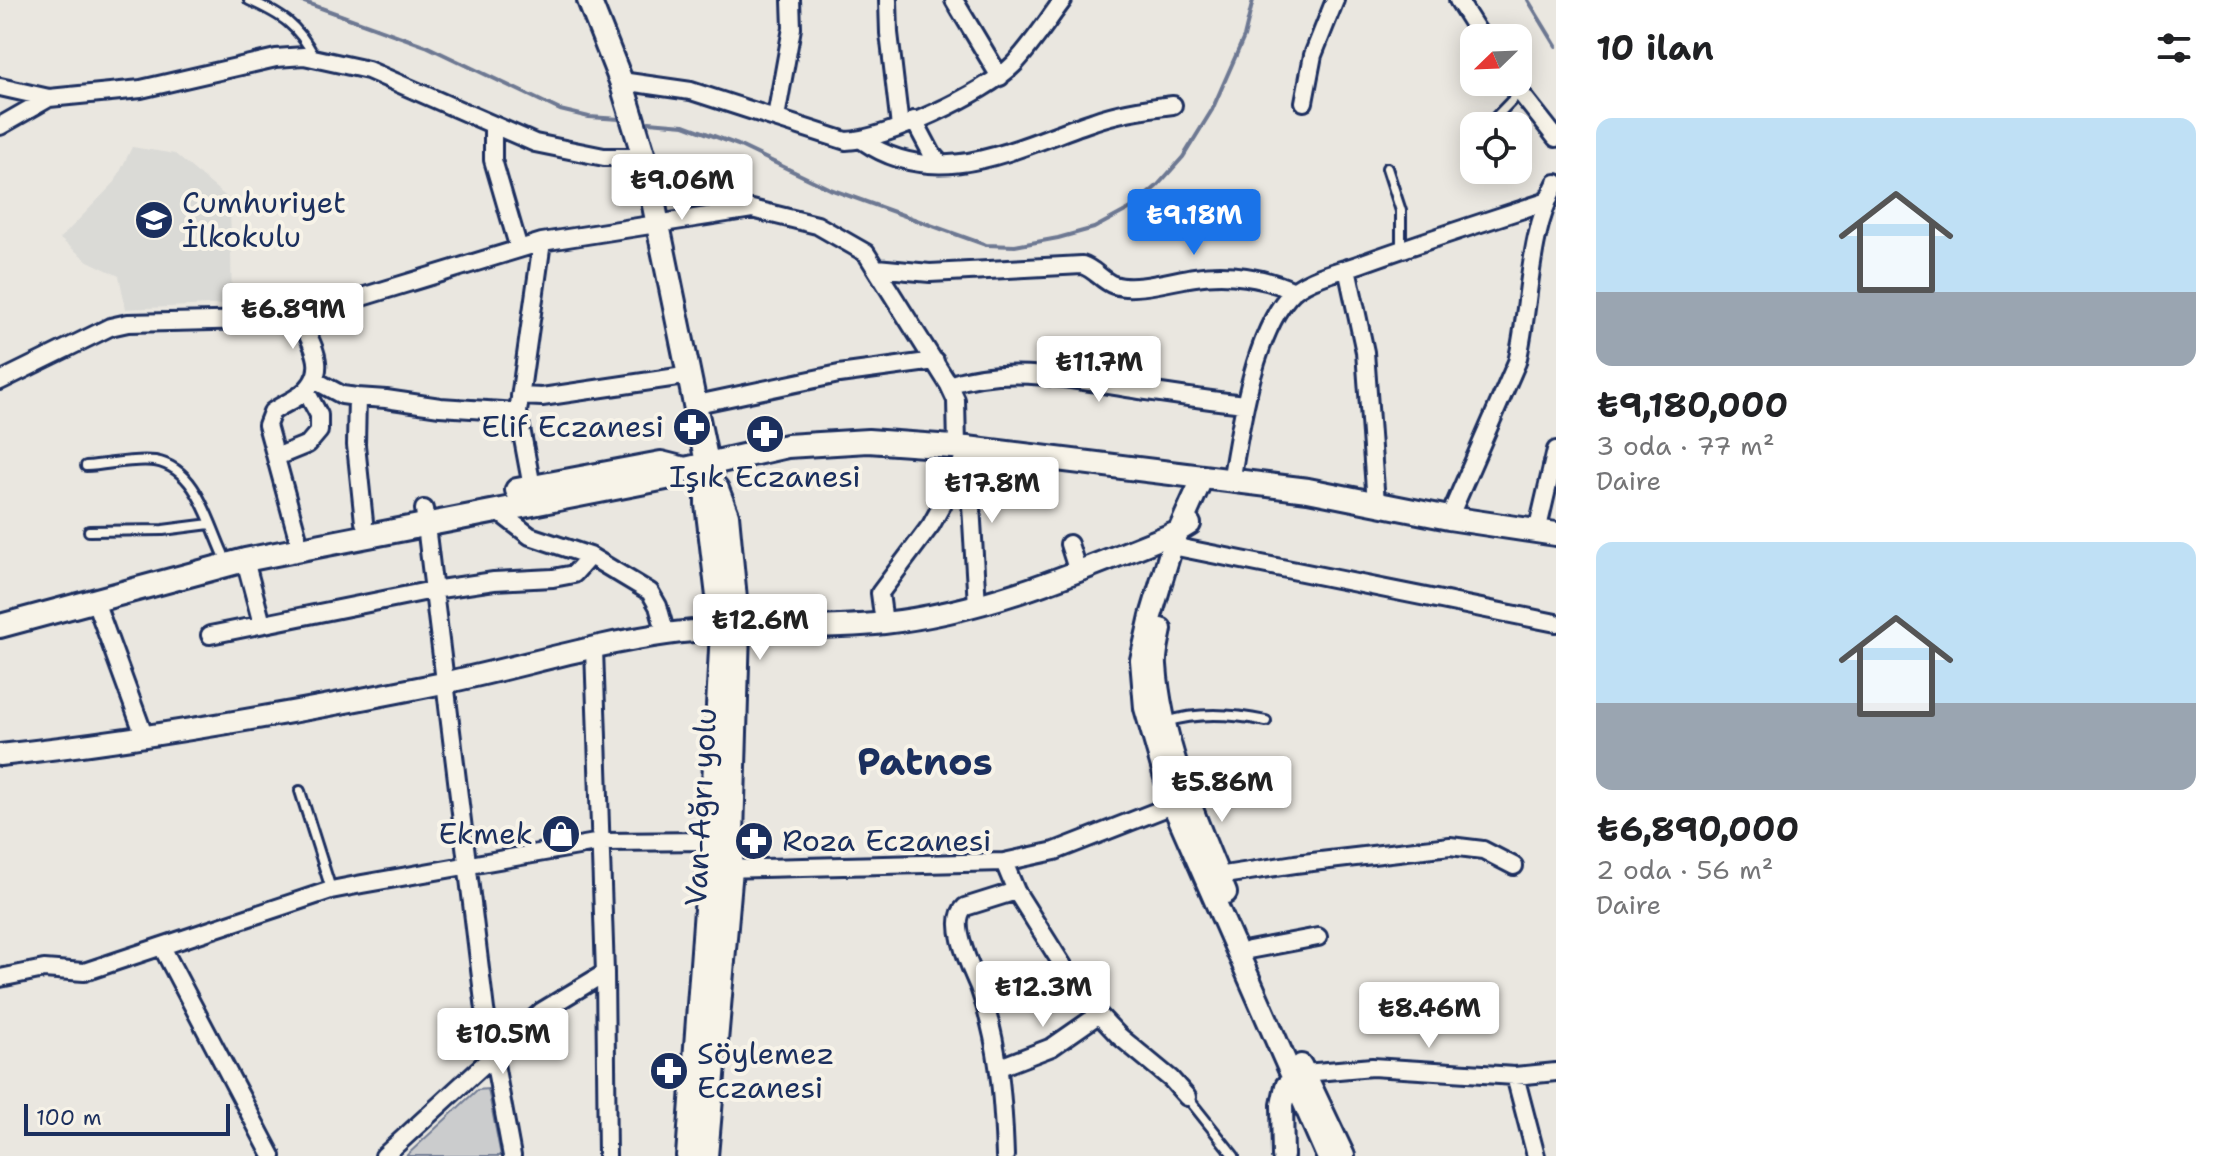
<!DOCTYPE html>
<html lang="tr">
<head>
<meta charset="utf-8">
<style>
  :root { --surface:#fff; --page:#f6f6f6; --text:#202124; --muted:#757577; --accent:#1a73e8 }
  body { margin:0; font-family:"Shantell Sans",sans-serif; background:var(--page); color:var(--text); height:100vh; display:flex; flex-direction:column; font-size:30px; white-space:nowrap }
  * { box-sizing:border-box; margin:0 }
  p { font-size:26px; color:var(--muted) }
  .icon { flex:none; width:44px; height:44px; fill:none; stroke:currentColor; stroke-width:2; stroke-linecap:round; stroke-linejoin:round }
  .map { position:relative; flex:1; overflow:hidden }
  .panel { display:flex; flex-direction:column; background:var(--surface); width:680px }
  .panel>* { flex:none }
  .needle { width:52px; rotate:247deg }
  .fabs { position:absolute; left:1460px; top:24px; display:grid; gap:16px }
  .fabs a { display:grid; place-items:center; width:72px; height:72px; border-radius:16px; background:var(--surface); box-shadow:0 4px 20px #0003; font-size:40px }
  .scale { position:absolute; left:24px; bottom:20px; width:206px; box-sizing:border-box; padding-left:8px; border:4px solid #1b2f5e; border-top:0; font-size:22px; line-height:28px; white-space:nowrap; color:#1b2f5e; -webkit-text-stroke:6px #f7f3e8; paint-order:stroke }
  .price { position:absolute; translate:-50% -68px; padding:0 18px; border-radius:8px; background:#fff; color:#222; font-size:26px; line-height:52px; filter:drop-shadow(0 2px 4px #0008) }
  .price::after { content:''; position:absolute; left:50%; top:48px; width:24px; height:18px; margin-left:-12px; background:inherit; clip-path:polygon(0 0,100% 0,50% 100%) }
  .price.selected { background:var(--accent); color:#fff }
  ul { padding:0; list-style:none }
  li { display:grid; align-content:center; gap:16px; height:424px; padding:0 40px }
  li span { display:grid; place-items:center; height:248px; border-radius:16px; color:#555 }
  li>.icon { margin-inline-start:auto }
  span .icon { width:144px; height:144px; fill:#fffc; stroke-width:1 }
  li b { font-size:34px }
  h2 { display:flex; justify-content:space-between; align-items:center; height:96px; padding:0 40px; font-size:34px }
  main { display:flex; flex:1; min-height:0 }
  .map>svg:first-child { display:block }
  .built { fill:#dadad6 }
  .green { fill:#cbcccd; stroke:#737e96; stroke-width:2 }
  .lines { fill:none; stroke-linecap:round; stroke-linejoin:round }
  .stream { stroke:#6d7892; stroke-width:4 }
  .service-casing { stroke:#1b2f5e; stroke-width:14 }
  .minor-casing { stroke:#1b2f5e; stroke-width:22 }
  .tertiary-casing { stroke:#1b2f5e; stroke-width:26 }
  .secondary-casing { stroke:#1b2f5e; stroke-width:28 }
  .service { stroke:#f7f3e8; stroke-width:8 }
  .minor { stroke:#f7f3e8; stroke-width:16 }
  .tertiary { stroke:#f7f3e8; stroke-width:20 }
  .secondary { stroke:#f7f3e8; stroke-width:22 }
  .labels { text-anchor:middle; stroke-width:8; stroke-linejoin:round; paint-order:stroke }
  .poi-label { font-size:30px; fill:#1b2f5e; stroke:#f7f3e8; text-anchor:start }
  .street-label { font-size:30px; fill:#1b2f5e; stroke:#f7f3e8 }
  .district-label { font-size:38px; font-weight:bold; fill:#1b2f5e; stroke:#f7f3e8 }
</style>
</head>
<body>
<main>
<div class="map">
<svg width="1556" height="1156" viewBox="0 0 1556 1156">
  <rect width="100%" height="100%" fill="#eae7e0"/>
  <filter id="ink" filterUnits="userSpaceOnUse"><feTurbulence type="fractalNoise" baseFrequency=".0125" numOctaves="2"/><feDisplacementMap in="SourceGraphic" scale="16" xChannelSelector="R" yChannelSelector="G"/><feConvolveMatrix kernelMatrix="1 2 1 2 8 2 1 2 1" color-interpolation-filters="sRGB"/></filter>
  <g filter="url(#ink)">
    <path class="built" d="M132 147 175 154 230 200 232 304 126 309 119 276 88 261 60 239 115 182Z"/>
    <path class="green" d="M488 1089 501 1156H406L477 1090Z"/>
    <g class="lines">
      <path class="stream" d="M299 0 426 46 560 110 589 117 620 119
        M1528 0 1556 46
        M649 122 684 125 738 145 830 189 986 245 1015 246 1058 238 1094 228 1131 208 1157 186 1183 157 1212 110 1244 37 1253 0"/>
      <defs>
        <path id="service" d="M249 0C282 15 297 24 314 56
          M1487 126 1519 93
          M1473 145 1474 144
          M1387 168 1401 211V249
          M86 466C108 465 133 458 155 461 196 468 208 520 223 553
          M89 531 163 530 210 524
          M1166 722C1197 712 1234 714 1266 721
          M300 791 331 889
          M1187 1097 1234 1156"/>
        <path id="minor" d="M888 0 889 33 900 127
          M954 0 1000 77
          M1458 0 1482 38
          M621 81 691 91 846 141C885 140 986 93 1014 64 1032 45 1047 21 1063 0
          M1512 82 1556 138
          M0 87 49 98
          M1304 102 1313 55 1335 0
          M776 117 792 28 791 0
          M914 120 932 154 940 163
          M493 125V160L519 249
          M0 126 49 98 141 89 276 58 304 56 368 70 535 143 604 157H644
          M863 141C939 193 1019 146 1094 121 1119 112 1146 108 1173 105
          M876 268 930 273 1082 265C1095 269 1102 281 1114 285 1135 292 1173 280 1195 277 1228 272 1264 277 1294 291
          M1347 268 1365 352 1376 503
          M0 381 110 327 128 323 300 319 342 303 542 242 752 209 817 225 866 253 949 385 956 400 957 447
          M316 381 342 395 357 397 386 399 440 407 518 412
          M949 385C1009 363 1079 381 1140 390 1174 395 1209 400 1244 404
          M520 396 542 397 691 375
          M357 397 356 445 364 522
          M697 404 839 374 935 361
          M968 455 977 605
          M276 457 308 444 319 431V415L306 391
          M1231 482C1240 429 1253 338 1288 297 1304 278 1338 272 1360 264 1421 242 1483 222 1545 202
          M532 497V487L518 412 542 242
          M424 509 485 1010 512 1156
          M496 510 530 536 590 556 650 592 658 606 666 634
          M1449 518 1517 362C1531 303 1527 237 1556 183
          M1537 532 1556 450
          M297 535 267 425 272 412C280 406 290 402 299 396 331 373 314 348 300 319
          M1069 544 1078 572
          M1172 546 1556 623
          M245 560 262 624
          M95 601 144 735
          M884 623 880 593 931 525 952 487 967 448
          M210 635 433 590 494 581 553 578 574 574 590 556
          M594 649 605 973 607 1156
          M1004 862 1016 891 1084 999 1119 1036 1171 1079 1187 1097
          M721 869 1004 862 1055 851 1183 801
          M1211 877 1295 864 1450 846 1483 850 1514 866
          M162 947 272 1156
          M1249 950 1318 937
          M0 978 44 969 84 972 331 890 362 884 601 842 711 841
          M1000 1067 1052 1047 1098 1015
          M1305 1073 1372 1067 1515 1076 1556 1072
          M1515 1076 1536 1156
          M384 1156 542 1011 605 973
          M1005 1156C1003 1098 999 1042 979 987 971 968 948 922 965 907L1016 891"/>
        <path id="tertiary" d="M1202 479 1172 546 1151 616 1141 660 1145 708 1173 805 1327 1156
          M1161 629C1159 641 1155 654 1156 665 1161 743 1197 822 1226 893
          M0 755C150 739 300 712 448 682 520 667 593 644 666 634 738 624 811 631 884 623 987 612 1082 570 1177 532L1190 524
          M1301 1065 1344 1156
          M1283 1156 1282 1105 1286 1086 1302 1075"/>
        <path id="secondary" d="M589 0 621 81 644 157 711 482 717 489 727 515 738 630 731 869 706 1156
          M517 490 661 463 685 469
          M0 626 245 560 666 478 685 469 787 446 868 441 967 448 1308 490 1449 518 1556 534
          M688 1156 711 841 722 630 707 504V493L711 482"/>
      </defs>
      <use href="#service" class="service-casing"/>
      <use href="#minor" class="minor-casing"/>
      <use href="#tertiary" class="tertiary-casing"/>
      <use href="#secondary" class="secondary-casing"/>
      <use href="#service" class="service"/>
      <use href="#minor" class="minor"/>
      <use href="#tertiary" class="tertiary"/>
      <use href="#secondary" class="secondary"/>
    </g>
  </g>
  <defs>
    <symbol id="school-disc" viewBox="-11 -11 22 22"><circle r="9.5" fill="#1b2f5e" stroke="#f7f3e8"/><path d="M0-5L7-2L0 1L-7-2ZM-4 1L0 2.5L4 1V4Q0 6-4 4Z" fill="#fff"/></symbol>
    <symbol id="pharmacy-disc" viewBox="-11 -11 22 22"><circle r="9.5" fill="#1b2f5e" stroke="#f7f3e8"/><path d="M-2-6h4v4h4v4h-4v4h-4v-4h-4v-4h4Z" fill="#fff"/></symbol>
    <symbol id="shop-disc" viewBox="-11 -11 22 22"><circle r="9.5" fill="#1b2f5e" stroke="#f7f3e8"/><path d="M-5-2.5h2.3a2.7 3.5 0 0 1 5.4 0H5L5.5 6h-11ZM-1.5-2.5h3a1.5 2.3 0 0 0-3 0Z" fill="#fff"/></symbol>
  </defs>
  <g fill-rule="evenodd">
    <use href="#school-disc" x="132" y="198" width="44" height="44"/>
    <use href="#pharmacy-disc" x="670" y="405" width="44" height="44"/>
    <use href="#pharmacy-disc" x="743" y="412" width="44" height="44"/>
    <use href="#shop-disc" x="539" y="812" width="44" height="44"/>
    <use href="#pharmacy-disc" x="732" y="819" width="44" height="44"/>
    <use href="#pharmacy-disc" x="647" y="1049" width="44" height="44"/>
  </g>
  <g class="labels">
    <g class="poi-label">
      <text x="182" y="213">Cumhuriyet<tspan x="182" dy="34">İlkokulu</tspan></text>
      <text x="664" y="437" text-anchor="end">Elif Eczanesi</text>
      <text x="765" y="487" text-anchor="middle">Işık Eczanesi</text>
      <text x="533" y="844" text-anchor="end">Ekmek</text>
      <text x="782" y="851">Roza Eczanesi</text>
      <text x="697" y="1064">Söylemez<tspan x="697" dy="34">Eczanesi</tspan></text>
    </g>
    <g class="street-label">
      <text transform="translate(701 807) rotate(-87)" y="10">Van-Ağrı yolu</text>
    </g>
    <g class="district-label">
      <text x="925" y="775">Patnos</text>
    </g>
  </g>
</svg>
<div class="fabs">
<a><svg class="needle" viewBox="-14 -14 28 28"><path d="M0-13l5 13h-10z" fill="#e53935"/><path d="M0 13l5-13h-10z" fill="#757577"/></svg></a>
<a><svg class="icon" aria-label="locate" viewBox="0 0 24 24"><circle cx="12" cy="12" r="6"/><path d="M12 2v4M12 18v4M2 12h4M18 12h4"/></svg></a>
</div>
<div class="scale">100 m</div>
<b class="price" style="left:682px;top:222px">₺9.06M</b>
<b class="price selected" style="left:1194px;top:257px">₺9.18M</b>
<b class="price" style="left:293px;top:351px">₺6.89M</b>
<b class="price" style="left:1099px;top:404px">₺11.7M</b>
<b class="price" style="left:992px;top:525px">₺17.8M</b>
<b class="price" style="left:760px;top:662px">₺12.6M</b>
<b class="price" style="left:1222px;top:824px">₺5.86M</b>
<b class="price" style="left:1043px;top:1029px">₺12.3M</b>
<b class="price" style="left:1429px;top:1050px">₺8.46M</b>
<b class="price" style="left:503px;top:1076px">₺10.5M</b>
</div>
<section class="panel">
<h2>10 ilan<svg class="icon" aria-label="filters" viewBox="0 0 24 24"><path d="M4 7h16M4 17h16"/><circle cx="9" cy="7" r="2"/><circle cx="15" cy="17" r="2"/></svg></h2>
<ul>
<li><span style="background:linear-gradient(#bfe0f5 70%,#9aa5b1 0)"><svg class="icon" aria-label="home" viewBox="0 0 24 24"><path d="M3 11l9-7 9 7M6 9v11h12V9"/></svg></span><div><b>₺9,180,000</b><p>3 oda · 77 m²</p><p>Daire</p></div></li>
<li><span style="background:linear-gradient(#bfe0f5 65%,#9aa5b1 0)"><svg class="icon" aria-label="home" viewBox="0 0 24 24"><path d="M3 11l9-7 9 7M6 9v11h12V9"/></svg></span><div><b>₺6,890,000</b><p>2 oda · 56 m²</p><p>Daire</p></div></li>
</ul>
</section>
</main>
</body>
</html>
